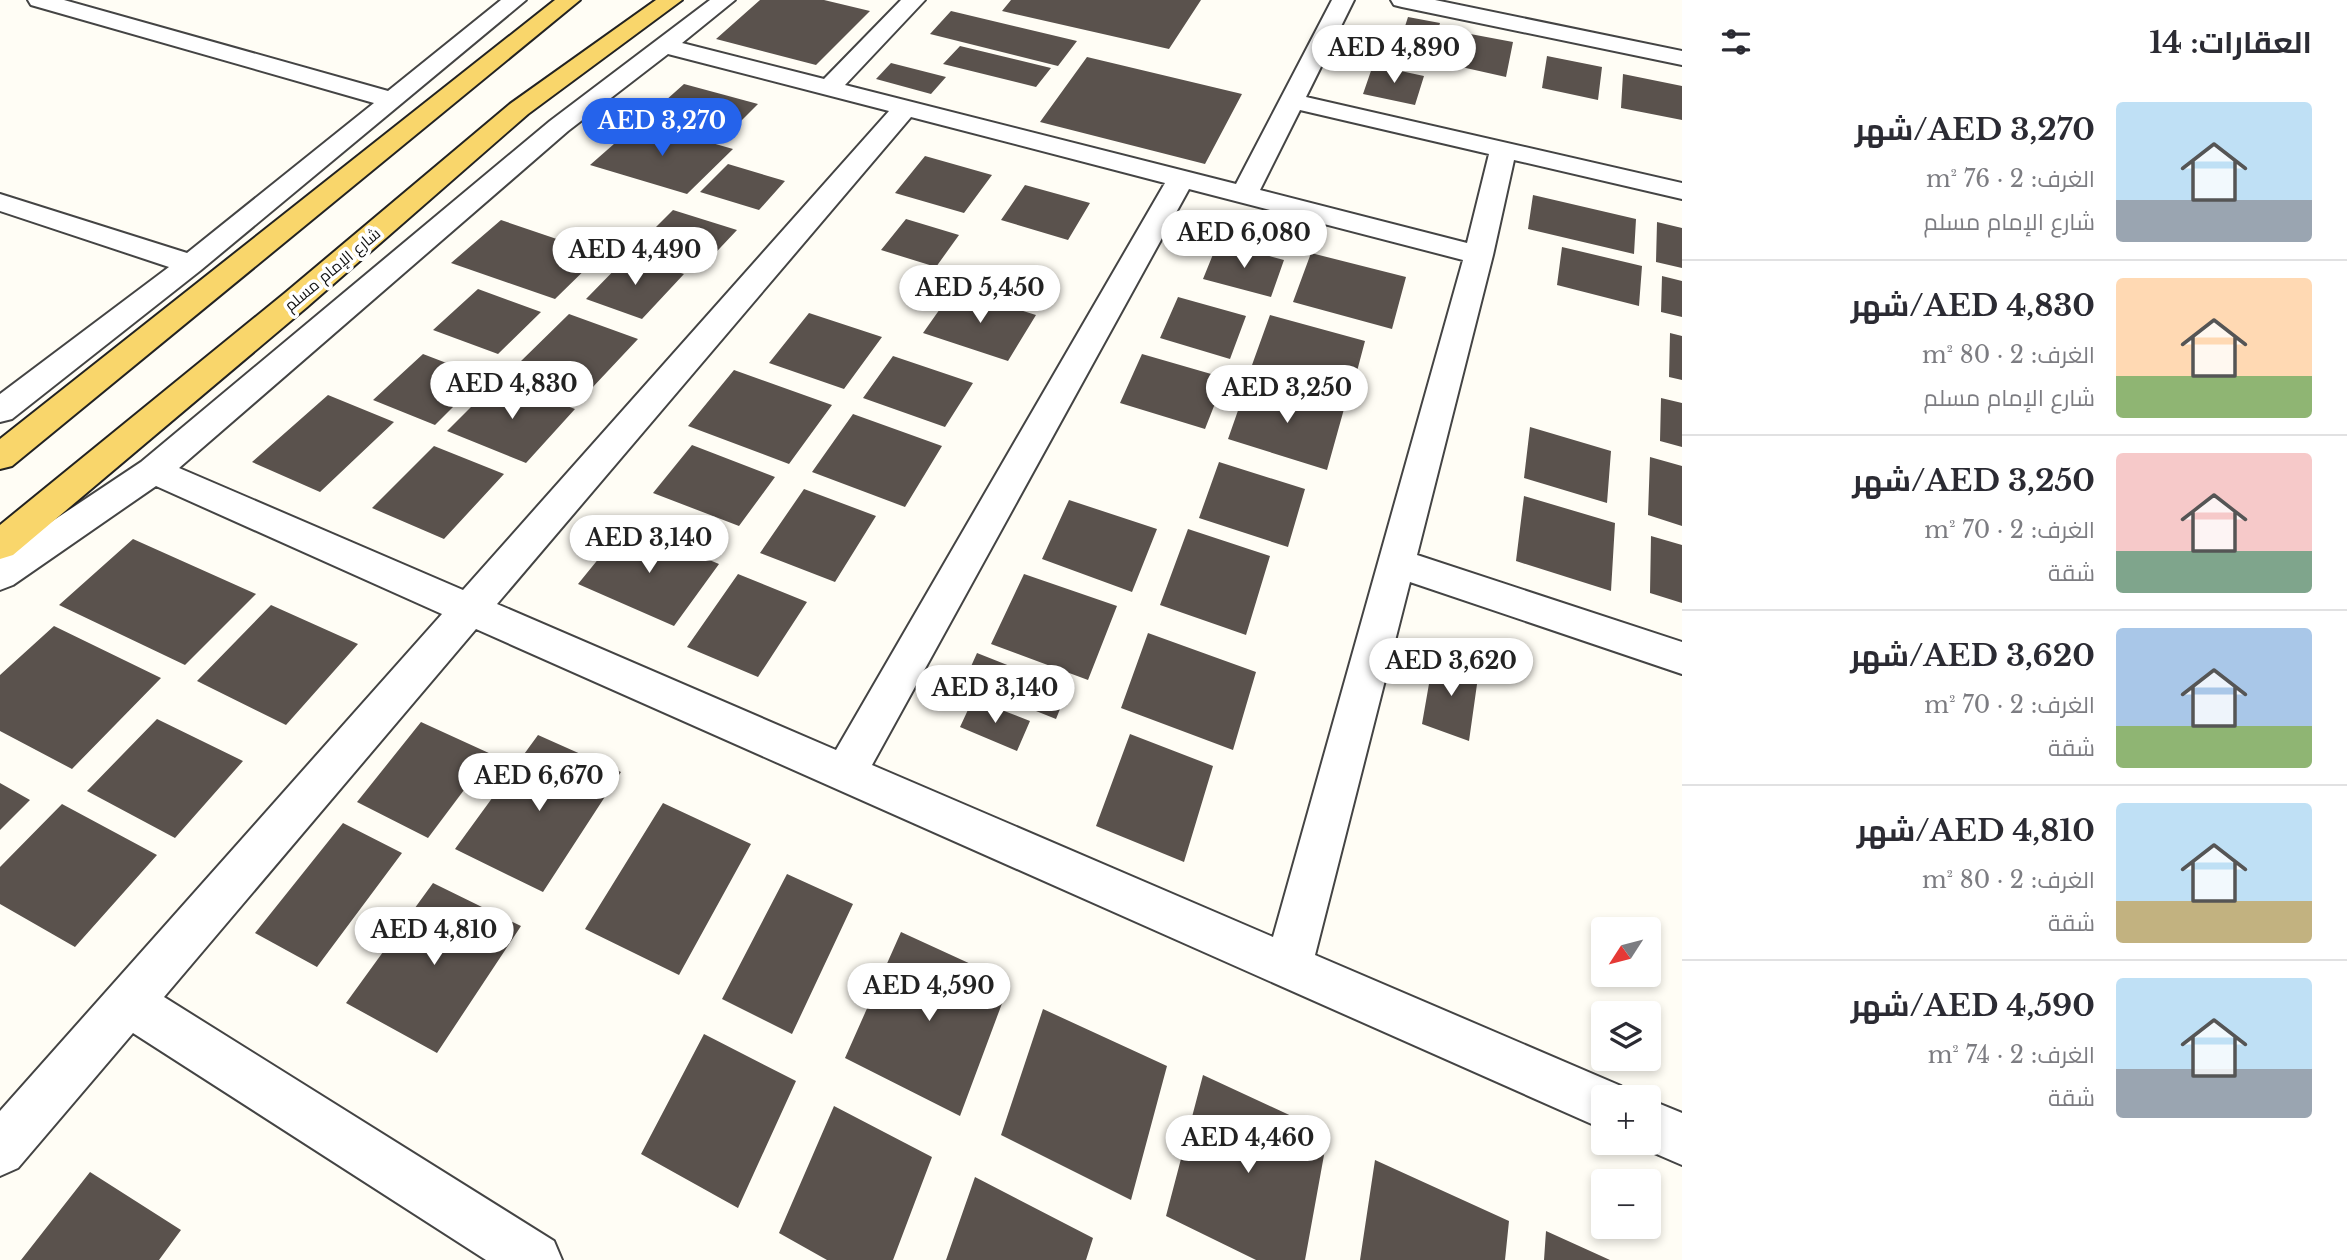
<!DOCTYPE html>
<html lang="ar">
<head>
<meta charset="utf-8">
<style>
  :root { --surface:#fff; --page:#f7f7f7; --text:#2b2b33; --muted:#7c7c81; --line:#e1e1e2; --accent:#2563eb }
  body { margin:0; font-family:"Libre Baskerville",Cairo,serif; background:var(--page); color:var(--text); direction:rtl; height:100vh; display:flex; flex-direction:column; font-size:26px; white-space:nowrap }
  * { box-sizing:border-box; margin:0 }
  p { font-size:23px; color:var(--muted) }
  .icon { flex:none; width:38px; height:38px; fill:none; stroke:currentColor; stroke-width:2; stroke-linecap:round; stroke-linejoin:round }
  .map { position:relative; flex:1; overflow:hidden; direction:ltr }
  .sheet { display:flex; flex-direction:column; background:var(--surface); width:665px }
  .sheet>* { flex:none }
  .needle { width:46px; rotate:234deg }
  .fabs { position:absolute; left:1591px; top:917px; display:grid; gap:14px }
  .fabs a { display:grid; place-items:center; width:70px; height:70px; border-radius:7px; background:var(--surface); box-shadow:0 4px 10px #0003; font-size:35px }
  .price { position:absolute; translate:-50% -60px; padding:0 16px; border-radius:24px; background:#fff; color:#222; font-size:23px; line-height:46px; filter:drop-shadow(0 2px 4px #0008) }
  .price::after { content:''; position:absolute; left:50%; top:42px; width:21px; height:16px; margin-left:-10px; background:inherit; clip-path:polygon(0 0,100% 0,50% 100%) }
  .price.on { background:var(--accent); color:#fff }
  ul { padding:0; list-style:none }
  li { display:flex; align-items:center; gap:21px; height:175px; padding:0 35px }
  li+li { border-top:2px solid var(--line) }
  li span { display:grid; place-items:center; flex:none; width:196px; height:140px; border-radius:7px; color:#555 }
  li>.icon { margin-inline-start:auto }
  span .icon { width:84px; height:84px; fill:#fffc; stroke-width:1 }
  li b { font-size:30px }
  h2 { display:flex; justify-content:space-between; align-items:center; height:84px; padding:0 35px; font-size:30px }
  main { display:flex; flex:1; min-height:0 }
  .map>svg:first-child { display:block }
  .building { fill:#5a524d }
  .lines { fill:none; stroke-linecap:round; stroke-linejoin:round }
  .minor-casing { stroke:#444; stroke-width:4 }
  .major-casing { stroke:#222; stroke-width:4 }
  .minor { fill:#fff; fill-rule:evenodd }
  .major { fill:#f9d66b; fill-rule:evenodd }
  .labels { text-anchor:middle; stroke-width:7; stroke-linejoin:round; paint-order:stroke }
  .far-street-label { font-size:16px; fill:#111; stroke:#fff }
</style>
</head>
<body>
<main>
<section class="sheet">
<h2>العقارات: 14<svg class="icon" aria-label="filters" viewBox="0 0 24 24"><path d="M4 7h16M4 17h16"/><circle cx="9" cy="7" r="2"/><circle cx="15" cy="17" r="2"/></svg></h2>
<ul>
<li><span style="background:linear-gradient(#bfe0f5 70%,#9aa5b1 0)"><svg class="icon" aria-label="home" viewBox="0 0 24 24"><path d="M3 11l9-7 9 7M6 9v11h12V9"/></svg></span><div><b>AED 3,270/شهر</b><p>الغرف: 2 · 76 m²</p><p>شارع الإمام مسلم</p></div></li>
<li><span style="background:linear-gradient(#ffd9b3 70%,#8fb573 0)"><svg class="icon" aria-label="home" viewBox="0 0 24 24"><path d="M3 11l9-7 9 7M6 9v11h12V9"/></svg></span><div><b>AED 4,830/شهر</b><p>الغرف: 2 · 80 m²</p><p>شارع الإمام مسلم</p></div></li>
<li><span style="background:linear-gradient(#f6c9c9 70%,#7fa58c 0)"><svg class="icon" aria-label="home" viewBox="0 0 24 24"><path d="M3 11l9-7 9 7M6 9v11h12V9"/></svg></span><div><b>AED 3,250/شهر</b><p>الغرف: 2 · 70 m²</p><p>شقة</p></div></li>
<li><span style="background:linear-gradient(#a9c7e8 70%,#8fb573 0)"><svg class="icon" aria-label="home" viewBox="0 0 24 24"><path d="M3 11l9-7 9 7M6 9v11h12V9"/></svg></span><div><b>AED 3,620/شهر</b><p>الغرف: 2 · 70 m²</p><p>شقة</p></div></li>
<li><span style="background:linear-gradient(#bfe0f5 70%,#c2b280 0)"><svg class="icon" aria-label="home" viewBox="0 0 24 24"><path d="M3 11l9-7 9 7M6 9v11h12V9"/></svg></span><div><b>AED 4,810/شهر</b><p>الغرف: 2 · 80 m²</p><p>شقة</p></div></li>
<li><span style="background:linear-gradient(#bfe0f5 65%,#9aa5b1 0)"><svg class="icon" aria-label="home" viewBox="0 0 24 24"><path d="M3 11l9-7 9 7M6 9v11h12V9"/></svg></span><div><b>AED 4,590/شهر</b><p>الغرف: 2 · 74 m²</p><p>شقة</p></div></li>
</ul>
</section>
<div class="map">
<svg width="1682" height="1260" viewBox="0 0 1682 1260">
  <rect width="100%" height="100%" fill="#fffdf5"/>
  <path class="building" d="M760 0H824L870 11 816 65 716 39Z
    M1011 0H1201L1169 49 1002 11Z
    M951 11 1077 41 1058 66 930 34Z
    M1408 17 1440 23 1429 61 1396 54Z
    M1465 33 1513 42 1506 77 1457 66Z
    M960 46 1051 68 1036 87 943 64Z
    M1547 56 1602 67 1598 100 1542 88Z
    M1087 57 1242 94 1205 164 1040 122Z
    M891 63 946 77 931 94 876 79Z
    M1373 65 1424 76 1415 105 1363 94Z
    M1623 74 1682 86V120L1621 108Z
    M684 84 758 104 722 140 646 118Z
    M639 122 733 149 687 194 590 165Z
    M925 156 992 175 964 213 895 193Z
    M728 164 785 181 759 210 700 192Z
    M1025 185 1090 203 1068 240 1001 220Z
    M1533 195 1636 219 1634 254 1528 229Z
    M673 210 737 230 705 264 640 243Z
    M906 219 959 235 936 267 881 250Z
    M501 220 601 254 555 299 451 263Z
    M1657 222 1682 228V268L1656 262Z
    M1218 242 1284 260 1271 297 1203 279Z
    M1562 247 1642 266 1639 306 1557 285Z
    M1311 253 1406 277 1392 329 1293 302Z
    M628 256 684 274 642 319 586 299Z
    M1662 276 1682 281V317L1661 312Z
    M478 289 541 312 498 354 433 330Z
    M954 289 1036 315 1008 361 923 333Z
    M1178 297 1246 316 1230 359 1160 338Z
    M809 313 882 337 844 389 769 363Z
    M569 314 638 339 591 389 520 362Z
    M1270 315 1365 341 1351 394 1252 365Z
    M1670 333 1682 336V380L1669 377Z
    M423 354 483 377 435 425 373 400Z
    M1142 354 1225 378 1205 429 1120 403Z
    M893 356 973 383 945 427 863 398Z
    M734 370 832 405 789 464 688 426Z
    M498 380 575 409 526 463 447 431Z
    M1248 382 1344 409 1327 470 1228 439Z
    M328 395 394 422 320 492 252 462Z
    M1661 398 1682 403V447L1660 441Z
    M853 414 942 446 905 507 812 472Z
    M1530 427 1611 451 1607 503 1524 478Z
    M692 445 775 477 739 526 653 493Z
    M434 446 504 474 444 539 372 508Z
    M1650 457 1682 466V526L1648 515Z
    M1219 462 1305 489 1288 547 1199 518Z
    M804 489 876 516 835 582 760 553Z
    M1524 496 1615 523 1611 591 1516 561Z
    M1069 500 1157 529 1132 592 1042 559Z
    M626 525 719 564 674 626 578 584Z
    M1188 529 1270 556 1246 635 1160 605Z
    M1651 536 1682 545V603L1650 593Z
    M133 539 256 594 185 665 59 605Z
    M738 574 807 602 758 677 687 647Z
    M1024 574 1117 606 1088 680 991 644Z
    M271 605 358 644 286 725 197 681Z
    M54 626 161 678 72 769 0 731V675Z
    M1148 633 1256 672 1233 750 1121 708Z
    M977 653 1068 689 1056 719 964 682Z
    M1434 655 1479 670 1469 741 1422 724Z
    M973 699 1030 721 1017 751 960 727Z
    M157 719 243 761 175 838 87 791Z
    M421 722 491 754 428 838 357 802Z
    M1130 734 1213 766 1184 862 1096 826Z
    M538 735 621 772 543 892 455 849Z
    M0 783 30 800 0 830Z
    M663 803 751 844 679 975 585 929Z
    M62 804 157 855 75 947 0 904V867Z
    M343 823 402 853 317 967 255 933Z
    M787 874 853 904 792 1034 722 999Z
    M433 883 521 926 437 1053 346 1003Z
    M901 932 1010 982 960 1116 845 1058Z
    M1043 1009 1167 1066 1131 1200 1001 1135Z
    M704 1034 796 1081 738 1208 641 1154Z
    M1203 1075 1328 1133 1305 1260H1256L1166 1216Z
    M834 1106 932 1157 893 1260H827L779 1233Z
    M1375 1160 1509 1221 1505 1260H1360Z
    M90 1172 181 1230 159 1260H21Z
    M975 1177 1093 1238 1086 1260H946Z
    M1546 1231 1610 1260H1544Z"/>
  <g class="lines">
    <defs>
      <path id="minor" d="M28 0H64L388 91 501 0H526L201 270 12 419 0 422V394L169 267 0 211V194L187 253 374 103 31 5Z
        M710 0H735L682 43 824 79 901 0H925L845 85 1236 184 1332 0H1354L1306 97 1682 183V199L1514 160 1493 255 1417 555 1682 642V674L1410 582 1315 955 1621 1086 1626 1097H1603V1129L476 629 164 997 554 1241 562 1260H486L133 1033 18 1168 0 1176V1111L442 614 156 486 13 585 0 590V556L141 462 550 121ZM668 54 889 111 463 590 179 468 568 131ZM1300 110 1489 154 1467 243 1260 190ZM911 117 1165 183 836 750 497 604ZM1189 189 1463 260 1273 937 872 765Z
        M1391 0H1435L1682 51V65L1402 7 1394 5Z
        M1648 1099 1682 1113V1165L1631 1143H1648Z"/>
      <path id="major" d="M555 0H580L12 466 0 469V439Z
        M656 0H682L528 114 307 307 13 555 0 559V525L285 293 510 104Z"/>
    </defs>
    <use href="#minor" class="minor-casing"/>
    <use href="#major" class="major-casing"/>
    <use href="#minor" class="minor"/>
    <use href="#major" class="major"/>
  </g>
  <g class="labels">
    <g class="far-street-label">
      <text transform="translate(332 269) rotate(-40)" y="6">شارع الإمام مسلم</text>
    </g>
  </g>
</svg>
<div class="fabs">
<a><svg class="needle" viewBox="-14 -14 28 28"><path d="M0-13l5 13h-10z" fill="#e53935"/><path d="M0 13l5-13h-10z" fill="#7c7c81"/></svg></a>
<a><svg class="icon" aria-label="layers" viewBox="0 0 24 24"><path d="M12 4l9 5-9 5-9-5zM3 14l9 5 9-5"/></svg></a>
<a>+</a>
<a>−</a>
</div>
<b class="price" style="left:1394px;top:85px">AED 4,890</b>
<b class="price on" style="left:662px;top:158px">AED 3,270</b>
<b class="price" style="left:1244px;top:270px">AED 6,080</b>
<b class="price" style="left:635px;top:287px">AED 4,490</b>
<b class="price" style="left:980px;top:325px">AED 5,450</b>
<b class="price" style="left:512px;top:421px">AED 4,830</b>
<b class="price" style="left:1287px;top:425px">AED 3,250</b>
<b class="price" style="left:649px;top:575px">AED 3,140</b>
<b class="price" style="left:1451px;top:698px">AED 3,620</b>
<b class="price" style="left:995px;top:725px">AED 3,140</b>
<b class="price" style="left:539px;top:813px">AED 6,670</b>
<b class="price" style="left:434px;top:967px">AED 4,810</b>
<b class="price" style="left:929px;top:1023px">AED 4,590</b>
<b class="price" style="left:1248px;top:1175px">AED 4,460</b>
</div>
</main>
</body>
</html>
